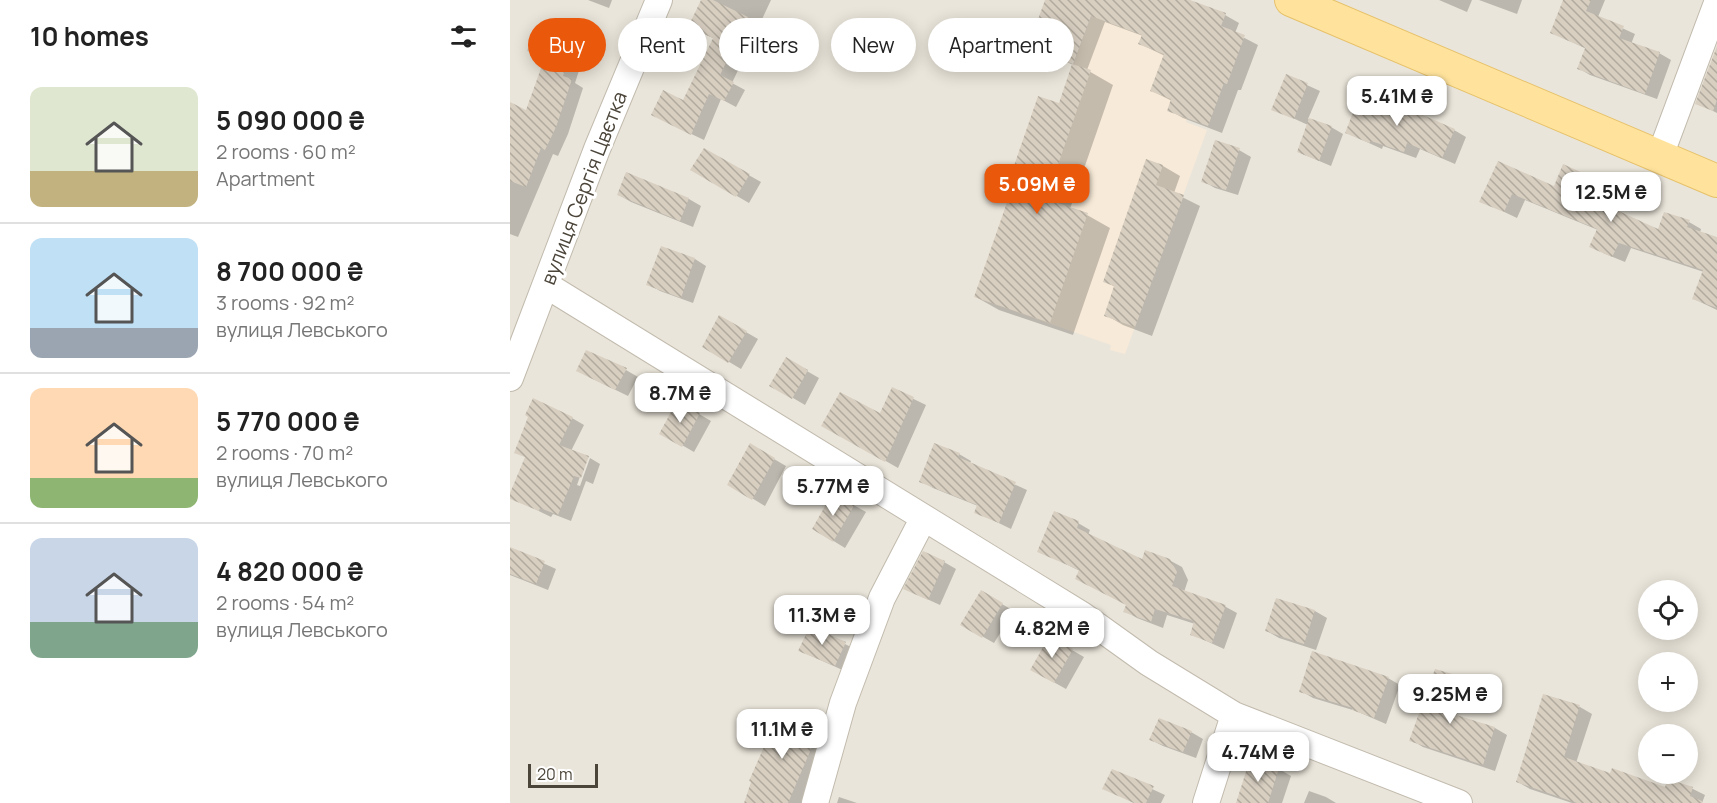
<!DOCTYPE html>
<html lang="en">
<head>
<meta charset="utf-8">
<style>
  :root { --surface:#fff; --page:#f6f6f6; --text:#222; --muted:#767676; --line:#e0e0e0; --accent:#ea580c }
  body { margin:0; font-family:Manrope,sans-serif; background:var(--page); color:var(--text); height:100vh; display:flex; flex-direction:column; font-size:22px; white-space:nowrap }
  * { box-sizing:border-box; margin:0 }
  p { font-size:20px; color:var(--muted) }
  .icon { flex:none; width:33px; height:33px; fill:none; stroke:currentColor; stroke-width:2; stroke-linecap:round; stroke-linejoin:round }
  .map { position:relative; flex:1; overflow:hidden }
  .sheet { display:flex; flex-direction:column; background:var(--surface); width:510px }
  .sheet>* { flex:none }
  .hud { position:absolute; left:18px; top:18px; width:570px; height:54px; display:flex; gap:12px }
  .controls { position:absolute; left:1128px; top:580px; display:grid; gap:12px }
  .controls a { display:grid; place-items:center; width:60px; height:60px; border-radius:50%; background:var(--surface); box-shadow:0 3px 15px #0003; font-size:30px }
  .scale { position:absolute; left:18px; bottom:15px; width:70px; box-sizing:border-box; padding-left:6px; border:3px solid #4b4439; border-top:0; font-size:16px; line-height:21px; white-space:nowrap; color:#4b4439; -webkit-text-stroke:4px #fff; paint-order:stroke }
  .price { position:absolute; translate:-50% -51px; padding:0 14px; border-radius:12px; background:#fff; color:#222; font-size:20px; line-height:39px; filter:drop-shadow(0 2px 3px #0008) }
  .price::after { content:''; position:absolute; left:50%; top:36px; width:18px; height:14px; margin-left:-9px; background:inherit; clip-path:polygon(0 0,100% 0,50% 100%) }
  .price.current { background:var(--accent); color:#fff }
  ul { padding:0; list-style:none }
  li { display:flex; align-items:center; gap:18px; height:150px; padding:0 30px }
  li+li { border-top:2px solid var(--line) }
  li span { display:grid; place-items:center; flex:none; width:168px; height:120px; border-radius:12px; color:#555 }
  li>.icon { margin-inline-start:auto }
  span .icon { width:72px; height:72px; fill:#fffc; stroke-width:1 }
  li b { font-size:26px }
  h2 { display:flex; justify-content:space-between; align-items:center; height:72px; padding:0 30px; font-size:26px }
  .pill { padding:0 21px; border-radius:27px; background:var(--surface); box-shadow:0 3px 15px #0003; font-size:21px; line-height:54px }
  .pill.current { background:var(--accent); color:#fff }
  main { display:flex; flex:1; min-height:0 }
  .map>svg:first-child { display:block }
  .residential { fill:#eae5da; fill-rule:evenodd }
  .commercial { fill:#f7ead8 }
  .shadow { fill:#0003 }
  .building { fill:url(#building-back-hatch) }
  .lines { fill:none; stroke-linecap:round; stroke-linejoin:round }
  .minor-casing { stroke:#c2bbae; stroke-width:28 }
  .major-casing { stroke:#e6c16a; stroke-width:34 }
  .minor { stroke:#fff; stroke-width:26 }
  .major { stroke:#ffe39c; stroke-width:32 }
  .labels { text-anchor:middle; stroke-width:6; stroke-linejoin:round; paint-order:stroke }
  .street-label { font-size:20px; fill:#4b4439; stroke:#fff }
</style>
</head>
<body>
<main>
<section class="sheet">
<h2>10 homes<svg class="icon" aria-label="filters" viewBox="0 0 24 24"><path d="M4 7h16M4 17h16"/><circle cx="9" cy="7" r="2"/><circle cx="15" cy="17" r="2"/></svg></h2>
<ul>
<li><span style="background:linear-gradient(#dfe7d0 70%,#c2b280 0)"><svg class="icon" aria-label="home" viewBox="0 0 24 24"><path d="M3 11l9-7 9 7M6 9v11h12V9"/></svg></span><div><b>5 090 000 ₴</b><p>2 rooms · 60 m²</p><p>Apartment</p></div></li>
<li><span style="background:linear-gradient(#bfe0f5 75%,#9aa5b1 0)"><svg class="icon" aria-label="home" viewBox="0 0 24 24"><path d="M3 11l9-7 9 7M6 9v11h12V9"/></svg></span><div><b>8 700 000 ₴</b><p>3 rooms · 92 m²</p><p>вулиця Левського</p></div></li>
<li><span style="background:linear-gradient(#ffd9b3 75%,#8fb573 0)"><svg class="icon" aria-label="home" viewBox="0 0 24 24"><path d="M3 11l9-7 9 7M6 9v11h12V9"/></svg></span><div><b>5 770 000 ₴</b><p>2 rooms · 70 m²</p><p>вулиця Левського</p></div></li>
<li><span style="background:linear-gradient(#c9d6e8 70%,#7fa58c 0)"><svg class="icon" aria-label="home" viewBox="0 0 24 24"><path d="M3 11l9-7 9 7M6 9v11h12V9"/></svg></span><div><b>4 820 000 ₴</b><p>2 rooms · 54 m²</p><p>вулиця Левського</p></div></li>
</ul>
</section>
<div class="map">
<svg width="1207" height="803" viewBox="0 0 1207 803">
  <defs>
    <pattern id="building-back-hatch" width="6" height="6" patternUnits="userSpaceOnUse" patternTransform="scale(1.5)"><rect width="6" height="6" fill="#d8cfc1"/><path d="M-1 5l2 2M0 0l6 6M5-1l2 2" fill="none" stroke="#b1aa9e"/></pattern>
  </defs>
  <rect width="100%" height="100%" fill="#f6f3ec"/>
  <path class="residential" d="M0 0H1207V803H0ZM1138 591H1178V630H1138ZM1138 663H1178V702H1138ZM1138 735H1178V774H1138Z"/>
  <path class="commercial" d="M587 0H645L629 44 695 69 676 122 697 130 615 354 600 350 601 345 464 297 502 188 497 186 528 96 549 103Z"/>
  <path class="shadow" d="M78 0H102L99 8Z
    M193 0H261L222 83 235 90 226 107 211 99 194 140 154 121 174 102 205 39 192 33Z
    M537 0H676L715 15 729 23 725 33 748 45 731 90H728L712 133 673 118 659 110 662 101 642 91 655 56 630 44 633 36 595 22 577 70 603 85 560 209 577 215 600 228 563 335 489 310 466 297 549 105 563 65 538 53 546 31 529 22Z
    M929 0H962L957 12Z
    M969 0H1012L1007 14Z
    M1054 0H1095L1088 17 1125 34 1121 44 1149 53 1161 60 1147 99 1080 75 1068 68 1077 49 1042 33Z
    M64 43 76 49 65 83 73 88 58 134 48 156 43 154 8 237 0 234V104L16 112 36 59 18 51Z
    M1200 69 1207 72V113L1187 103Z
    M777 76 810 91 798 119 821 127 833 134 821 166 788 152 798 125 763 109Z
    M852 94 944 130 956 137 945 164 910 149 906 158 873 146 872 149 837 133Z
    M194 150 251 182 239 203 182 170Z
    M729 150 741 157 728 195 705 188 693 181Z
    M637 161 653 166 670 176 664 193 690 206 642 336 613 325 596 315 605 287 595 281Z
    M988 163 1045 188 1054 166 1089 183 1081 200 1149 231 1179 222 1191 229 1190 233 1207 239V310L1184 299 1194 272 1121 248 1115 262 1093 253 1088 230 1015 200 1007 218 971 201Z
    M109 195 179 199 191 206 183 227 121 202Z
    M185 259 196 266 183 303 150 291 138 284Z
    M210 317 248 339 231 369 194 347Z
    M276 359 309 378 295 405 261 385Z
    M116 370 128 377 118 396 79 377Z
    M383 389 416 405 388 468 313 425 371 415Z
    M189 414 201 421 184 452 151 433Z
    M62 418 74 425 61 451 77 457 67 485 70 486 80 458 90 464 83 484 76 481 61 521 43 514 41 517 0 497 17 458 6 452Z
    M240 445 276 466 255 506 219 484Z
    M449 454 461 461 460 464 517 490 501 529 466 512 468 506 423 488 411 481Z
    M324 494 356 512 335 548 304 529Z
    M568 523 580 530 578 535 633 561 659 560 672 567 678 580 674 592 716 607 727 613 714 649 681 634 685 624 657 615 653 628 627 618 615 611 617 605 570 571 529 551Z
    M0 548 46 569 38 590 0 575Z
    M434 562 446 569 430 605 395 589Z
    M471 592 504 611 484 643 452 625Z
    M767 600 805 611 817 618 806 650 769 638 757 631Z
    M541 638 574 657 556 689 522 670Z
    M335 644 347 650 337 672 290 651Z
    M945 677 957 684 946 717 985 728 997 735 985 771 913 747 901 740Z
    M878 678 890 685 876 724 846 711 803 698 791 691Z
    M1034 696 1070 707 1082 714 1066 763 1101 775 1156 789 1159 781 1183 789 1195 795 1192 803H1062L1020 789 1008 782Z
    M271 712 322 735 293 803H235Z
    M681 732 693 739 686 758 653 746 641 740Z
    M741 761 769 769 781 776 772 803H732Z
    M603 771 655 795 651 803H624L594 788Z
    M799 791 816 797 826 803H794Z
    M329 797 347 803H327Z"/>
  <path class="building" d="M191 0H203L238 17 210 75 224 82 214 101 199 94 181 135 141 115 153 90 173 100 203 38 178 27Z
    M535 0H680L716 13 711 26 735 35 717 84 714 83 698 126 657 111 661 99 640 91 654 54 628 44 632 35 581 16 563 64 536 53 545 29 527 22Z
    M1053 0H1081L1076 11 1114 26 1109 38 1150 52 1135 94 1067 69 1075 48 1040 33Z
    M24 29 65 41 53 76 62 79 46 127 35 150 31 148 16 187 0 181V102L16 110 35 57 17 51Z
    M1207 46V100L1203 111 1185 104Z
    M562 64 581 70 536 199 578 213 540 323 464 297 502 188 497 186 528 96 549 103Z
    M776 74 798 83 784 119 761 110Z
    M851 92 908 113 945 129 932 158 897 143 894 152 861 141 859 143 835 133Z
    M799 118 822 126 809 161 787 152Z
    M705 140 730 148 716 190 691 182Z
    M194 148 240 174 226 197 180 170Z
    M636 159 653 165 646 185 674 195 625 327 594 316 604 286 593 282Z
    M988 161 1044 186 1053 164 1077 175 1069 193 1148 229 1154 212 1180 220 1177 227 1207 237V308L1182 299 1193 270 1109 243 1102 257 1079 247 1087 229 1002 194 994 212 969 202Z
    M116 172 179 198 170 221 107 195Z
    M151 246 185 258 171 298 136 285Z
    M209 315 237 331 218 363 192 347Z
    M76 350 117 368 105 390 66 371Z
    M276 357 298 370 282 399 259 386Z
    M382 387 404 397 375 462 311 426 330 392 370 413Z
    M23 398 63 417 49 445 79 456 71 478 64 476 48 515 30 508 29 511 0 499V493L15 457 4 453 18 417 15 415Z
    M167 401 190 413 172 447 149 434Z
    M240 443 265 458 242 500 217 485Z
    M424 443 450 453 448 457 506 482 489 523 464 513 467 505 409 482Z
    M323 492 345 504 323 542 302 529Z
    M544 511 569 521 567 528 632 559 635 550 660 559 667 572 662 586 716 605 702 643 680 635 684 621 645 609 641 622 613 612 616 605 565 579 569 570 527 552Z
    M0 547 35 561 26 584 0 574Z
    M413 551 435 561 418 600 393 589Z
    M471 590 493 603 472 638 450 625Z
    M766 598 805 610 794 644 755 631Z
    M300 626 336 642 325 666 288 651Z
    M540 635 563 649 544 683 520 670Z
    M802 651 879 677 864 718 842 710 843 708 789 692Z
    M925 669 946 675 933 711 985 727 973 765 899 741Z
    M1033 694 1070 705 1054 757 1100 773 1102 768 1155 787 1158 779 1183 787 1180 796 1192 801V803H1067L1006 782Z
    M270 710 310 728 278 803H234L241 782 239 781Z
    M649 718 682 731 673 752 639 740Z
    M740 759 769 768 758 803H726Z
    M602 769 644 786 636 803H624L592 789Z"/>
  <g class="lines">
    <defs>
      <path id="minor" d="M1150 156 1207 3
        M36 285 572 615 639 663 724 715 949 803
        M0 378 87 149 149 0
        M305 803 333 703 372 598 413 519
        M696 803 724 715"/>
      <path id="major" d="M781 0 1207 181"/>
    </defs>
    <use href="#minor" class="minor-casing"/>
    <use href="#major" class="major-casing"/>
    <use href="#minor" class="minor"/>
    <use href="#major" class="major"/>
  </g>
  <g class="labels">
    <g class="street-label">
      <text transform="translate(74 188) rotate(-69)" y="7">вулиця Сергія Цвєтка</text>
    </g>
  </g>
</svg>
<div class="controls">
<a><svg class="icon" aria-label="locate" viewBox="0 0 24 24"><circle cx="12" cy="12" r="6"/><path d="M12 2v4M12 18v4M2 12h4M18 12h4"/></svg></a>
<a>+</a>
<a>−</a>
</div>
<div class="scale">20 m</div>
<b class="price" style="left:887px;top:127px">5.41M ₴</b>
<b class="price current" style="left:527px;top:215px">5.09M ₴</b>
<b class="price" style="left:1101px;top:223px">12.5M ₴</b>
<b class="price" style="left:170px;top:424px">8.7M ₴</b>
<b class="price" style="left:323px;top:517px">5.77M ₴</b>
<b class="price" style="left:312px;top:646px">11.3M ₴</b>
<b class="price" style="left:542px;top:659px">4.82M ₴</b>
<b class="price" style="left:940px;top:725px">9.25M ₴</b>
<b class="price" style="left:272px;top:760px">11.1M ₴</b>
<b class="price" style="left:748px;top:783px">4.74M ₴</b>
<div class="hud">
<a class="pill current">Buy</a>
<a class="pill">Rent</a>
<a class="pill">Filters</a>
<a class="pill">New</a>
<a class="pill">Apartment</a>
</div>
</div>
</main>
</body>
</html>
